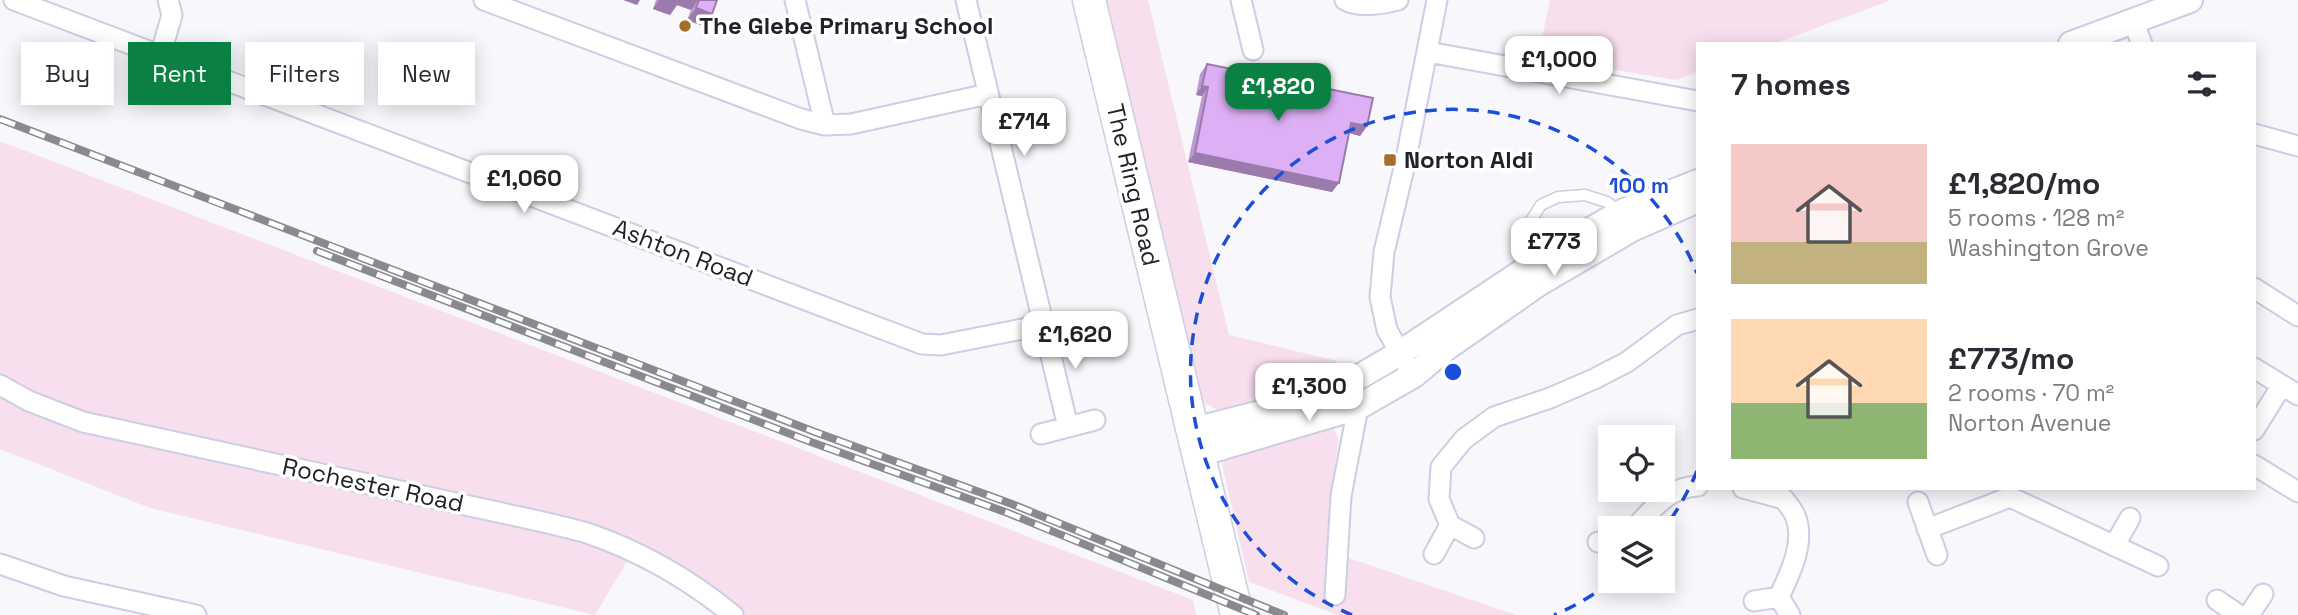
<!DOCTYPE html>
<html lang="en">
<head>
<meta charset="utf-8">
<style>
  :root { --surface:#fff; --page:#f7f7f7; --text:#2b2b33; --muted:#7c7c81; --accent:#0b8043 }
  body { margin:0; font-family:"Space Grotesk",sans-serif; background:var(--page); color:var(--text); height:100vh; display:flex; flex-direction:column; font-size:26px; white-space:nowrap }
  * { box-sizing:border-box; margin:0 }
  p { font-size:23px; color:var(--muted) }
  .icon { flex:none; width:38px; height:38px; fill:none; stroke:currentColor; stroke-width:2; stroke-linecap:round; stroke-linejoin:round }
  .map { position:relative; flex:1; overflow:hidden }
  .panel { position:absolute; left:1696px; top:42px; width:560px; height:448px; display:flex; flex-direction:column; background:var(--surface); border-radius:0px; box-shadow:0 4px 18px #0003 }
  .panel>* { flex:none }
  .guide { position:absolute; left:21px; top:42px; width:665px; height:63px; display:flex; gap:14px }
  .buttons { position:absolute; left:1598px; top:425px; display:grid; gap:14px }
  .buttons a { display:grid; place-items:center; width:77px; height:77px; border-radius:0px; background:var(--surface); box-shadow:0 4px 18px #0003; font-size:35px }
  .price { position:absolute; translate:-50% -60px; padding:0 16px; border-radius:14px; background:#fff; color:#222; font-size:23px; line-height:46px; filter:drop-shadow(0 2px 4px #0008) }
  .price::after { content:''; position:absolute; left:50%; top:42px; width:21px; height:16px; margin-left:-10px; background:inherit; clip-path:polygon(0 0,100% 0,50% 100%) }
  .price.selected { background:var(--accent); color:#fff }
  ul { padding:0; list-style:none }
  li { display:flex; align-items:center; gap:21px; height:175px; padding:0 35px }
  li span { display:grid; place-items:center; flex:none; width:196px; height:140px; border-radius:0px; color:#555 }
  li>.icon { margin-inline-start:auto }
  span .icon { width:84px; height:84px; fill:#fffc; stroke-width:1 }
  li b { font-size:30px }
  h2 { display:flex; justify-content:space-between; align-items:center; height:84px; padding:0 35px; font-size:30px }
  .pill { padding:0 24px; border-radius:0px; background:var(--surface); box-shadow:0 4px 18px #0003; font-size:24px; line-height:63px }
  .pill.selected { background:var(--accent); color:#fff }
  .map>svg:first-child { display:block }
  .green { fill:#f8dfed }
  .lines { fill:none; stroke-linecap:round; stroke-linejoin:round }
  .service-casing { stroke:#cdcde5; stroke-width:13 }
  .minor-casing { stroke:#cdcde5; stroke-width:23 }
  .tertiary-casing { stroke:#cdcde5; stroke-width:28 }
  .primary-casing { stroke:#cdcde5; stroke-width:35 }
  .service { stroke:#fff; stroke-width:10 }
  .minor { stroke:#fff; stroke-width:19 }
  .tertiary { stroke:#fff; stroke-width:24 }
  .primary { stroke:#fff; stroke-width:32 }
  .rail-casing { stroke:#898990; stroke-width:8 }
  .rail { stroke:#fff; stroke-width:5; stroke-dasharray:16; stroke-linecap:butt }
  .wall { fill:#be97d3 }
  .shaded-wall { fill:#9b7bac }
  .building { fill:#ddb0f5; stroke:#9b7bac; stroke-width:2 }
  .ring { fill:none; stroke:#1d4ed8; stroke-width:3.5; stroke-dasharray:12 9 }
  .poi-dot { fill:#a56e2a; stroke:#fff; stroke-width:2.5 }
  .labels { text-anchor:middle; stroke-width:7; stroke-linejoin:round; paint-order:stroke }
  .poi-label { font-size:24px; font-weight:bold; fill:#21212a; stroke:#fff; text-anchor:start }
  .street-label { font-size:24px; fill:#21212a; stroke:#fff }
  .centre { fill:#1d4ed8; stroke:#fff; stroke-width:3.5 }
  .ring-label { font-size:21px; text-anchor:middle; font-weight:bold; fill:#1d4ed8; stroke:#fff; stroke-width:7; stroke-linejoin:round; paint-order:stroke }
</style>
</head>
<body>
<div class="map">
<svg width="2298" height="615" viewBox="0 0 2298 615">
  <rect width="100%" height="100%" fill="#f7f7fc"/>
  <path class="green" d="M1098 0H1148L1229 335 1337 361 1333 380 1272 402 1220 411 1201 401Z
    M1550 0H1891L1773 44H1698L1697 72 1676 80 1538 57Z
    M0 141 1193 600 1196 615H730L629 558 595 615 150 508 0 449Z
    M1332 423 1338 439 1327 558 1346 557 1516 615H1338L1249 582 1222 464 1232 449Z"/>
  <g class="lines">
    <defs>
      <path id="service" d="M1528 269 1523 257 1526 228 1541 205 1558 197 1585 195 1607 202 1619 211"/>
      <path id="minor" d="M14 0 922 344 941 345 1043 325
        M484 0 801 119 825 125 851 124 988 94
        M795 0 825 125
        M966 0 1068 427
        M1241 0 1253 50
        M1345 0C1358 8 1384 4 1398 0
        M2133 21 2142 44
        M1428 52 1698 101
        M160 56 172 15 168 0
        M2254 134 2298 146
        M2254 288 2298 316
        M1407 365 1387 330 1380 297 1384 252 1405 164 1437 0
        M2254 368 2298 395
        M0 385 29 401 83 422 534 520C552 524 570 528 587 533 640 551 690 580 733 615
        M2254 430 2282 385
        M1041 434 1095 420
        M2254 465 2298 492
        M1743 488 1784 499C1788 505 1794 511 1796 518 1805 543 1790 574 1779 597L1754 601
        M2010 497 2158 566
        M1918 502 1937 555
        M1450 525 1439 499 1441 467 1464 439 1494 417 1550 398 1594 379 1627 362 1677 325 1698 319
        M1635 528C1653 509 1668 487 1698 486
        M1927 529 2010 497
        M1598 542H1610
        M2114 546 2130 518
        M1434 554 1450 525 1474 538
        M0 564 64 586 196 615
        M1335 595 1341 496 1358 407 1350 398
        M1779 597 1790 615
        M2217 600 2239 615
        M2249 615 2263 594"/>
      <path id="tertiary" d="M2071 44 2190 0
        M1194 430 1300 403 1340 388 1400 353 1528 268 1580 236 1622 212 1698 182
        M1199 454 1358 407 1414 375 1445 349 1538 284 1632 229 1698 200"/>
      <path id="primary" d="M1089 0 1237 615"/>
    </defs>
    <use href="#service" class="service-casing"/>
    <use href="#minor" class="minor-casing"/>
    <use href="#tertiary" class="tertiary-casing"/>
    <use href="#primary" class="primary-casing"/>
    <use href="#service" class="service"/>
    <use href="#minor" class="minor"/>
    <use href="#tertiary" class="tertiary"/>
    <use href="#primary" class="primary"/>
    <defs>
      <path id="rail" d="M0 119 815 432 1012 504 1284 615
        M317 251 811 442 1008 513 1256 615"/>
    </defs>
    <use href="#rail" class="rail-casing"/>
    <use href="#rail" class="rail"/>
  </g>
  <path class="wall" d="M656 0H717L703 26 687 20 691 10 677 5 670 15 653 9Z
    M1207 64 1367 126 1360 136 1349 133 1332 192 1188 162 1202 96 1196 95 1200 74Z"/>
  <path class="shaded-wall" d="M623 0H640L637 5Z
    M659 0H698L691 10 677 5 670 15 653 9Z
    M696 8 712 14 703 26 687 20Z
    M1202 86 1208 87 1202 96 1196 95Z
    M1351 123 1367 126 1360 136 1345 132Z
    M1195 153 1339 183 1332 192 1188 162Z"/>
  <path class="building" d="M699 0H717L712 14 696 8Z
    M1207 64 1373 98 1367 126 1351 123 1339 183 1195 153 1208 87 1202 86Z"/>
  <path class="ring" d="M1697 471A263 263 0 0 1 1663 530M1611 582A263 263 0 0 1 1554 615M1352 615A263 263 0 1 1 1697 273"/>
  <g class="poi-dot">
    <circle cx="685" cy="26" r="7"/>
    <rect x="1383" y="153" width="14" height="14" rx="3.5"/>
  </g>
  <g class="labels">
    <g class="poi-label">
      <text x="699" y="34">The Glebe Primary School</text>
      <text x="1404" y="168">Norton Aldi</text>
    </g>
    <g class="street-label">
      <text transform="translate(1133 185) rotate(77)" y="8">The Ring Road</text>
      <text transform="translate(683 253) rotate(21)" y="8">Ashton Road</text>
      <text transform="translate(373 485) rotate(12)" y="8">Rochester Road</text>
    </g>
  </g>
  <circle cx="1453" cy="372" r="10" class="centre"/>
  <g class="ring-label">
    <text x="1639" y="193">100 m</text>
  </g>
</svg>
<div class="buttons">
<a><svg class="icon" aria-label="locate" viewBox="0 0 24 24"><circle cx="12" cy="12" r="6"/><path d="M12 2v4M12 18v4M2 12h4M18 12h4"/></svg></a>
<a><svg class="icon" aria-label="layers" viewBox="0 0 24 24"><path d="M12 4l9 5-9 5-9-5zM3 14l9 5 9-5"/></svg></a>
</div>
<b class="price" style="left:1559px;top:96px">£1,000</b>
<b class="price selected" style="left:1278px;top:123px">£1,820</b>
<b class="price" style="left:1024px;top:158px">£714</b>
<b class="price" style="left:524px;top:215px">£1,060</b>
<b class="price" style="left:1554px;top:278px">£773</b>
<b class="price" style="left:1075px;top:371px">£1,620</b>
<b class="price" style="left:1309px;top:423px">£1,300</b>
<div class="guide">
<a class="pill">Buy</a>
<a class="pill selected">Rent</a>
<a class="pill">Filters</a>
<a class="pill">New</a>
</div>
<section class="panel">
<h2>7 homes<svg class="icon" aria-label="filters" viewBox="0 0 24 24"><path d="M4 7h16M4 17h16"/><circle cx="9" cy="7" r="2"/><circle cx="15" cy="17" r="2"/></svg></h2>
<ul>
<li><span style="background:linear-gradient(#f6c9c9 70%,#c2b280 0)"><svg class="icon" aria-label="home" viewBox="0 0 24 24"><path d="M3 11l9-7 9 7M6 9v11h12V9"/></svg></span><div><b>£1,820/mo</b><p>5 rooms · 128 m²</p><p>Washington Grove</p></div></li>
<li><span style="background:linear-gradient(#ffd9b3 60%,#8fb573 0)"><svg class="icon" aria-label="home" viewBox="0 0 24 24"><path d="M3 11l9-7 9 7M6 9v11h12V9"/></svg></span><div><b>£773/mo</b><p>2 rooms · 70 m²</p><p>Norton Avenue</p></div></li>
</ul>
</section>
</div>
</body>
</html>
